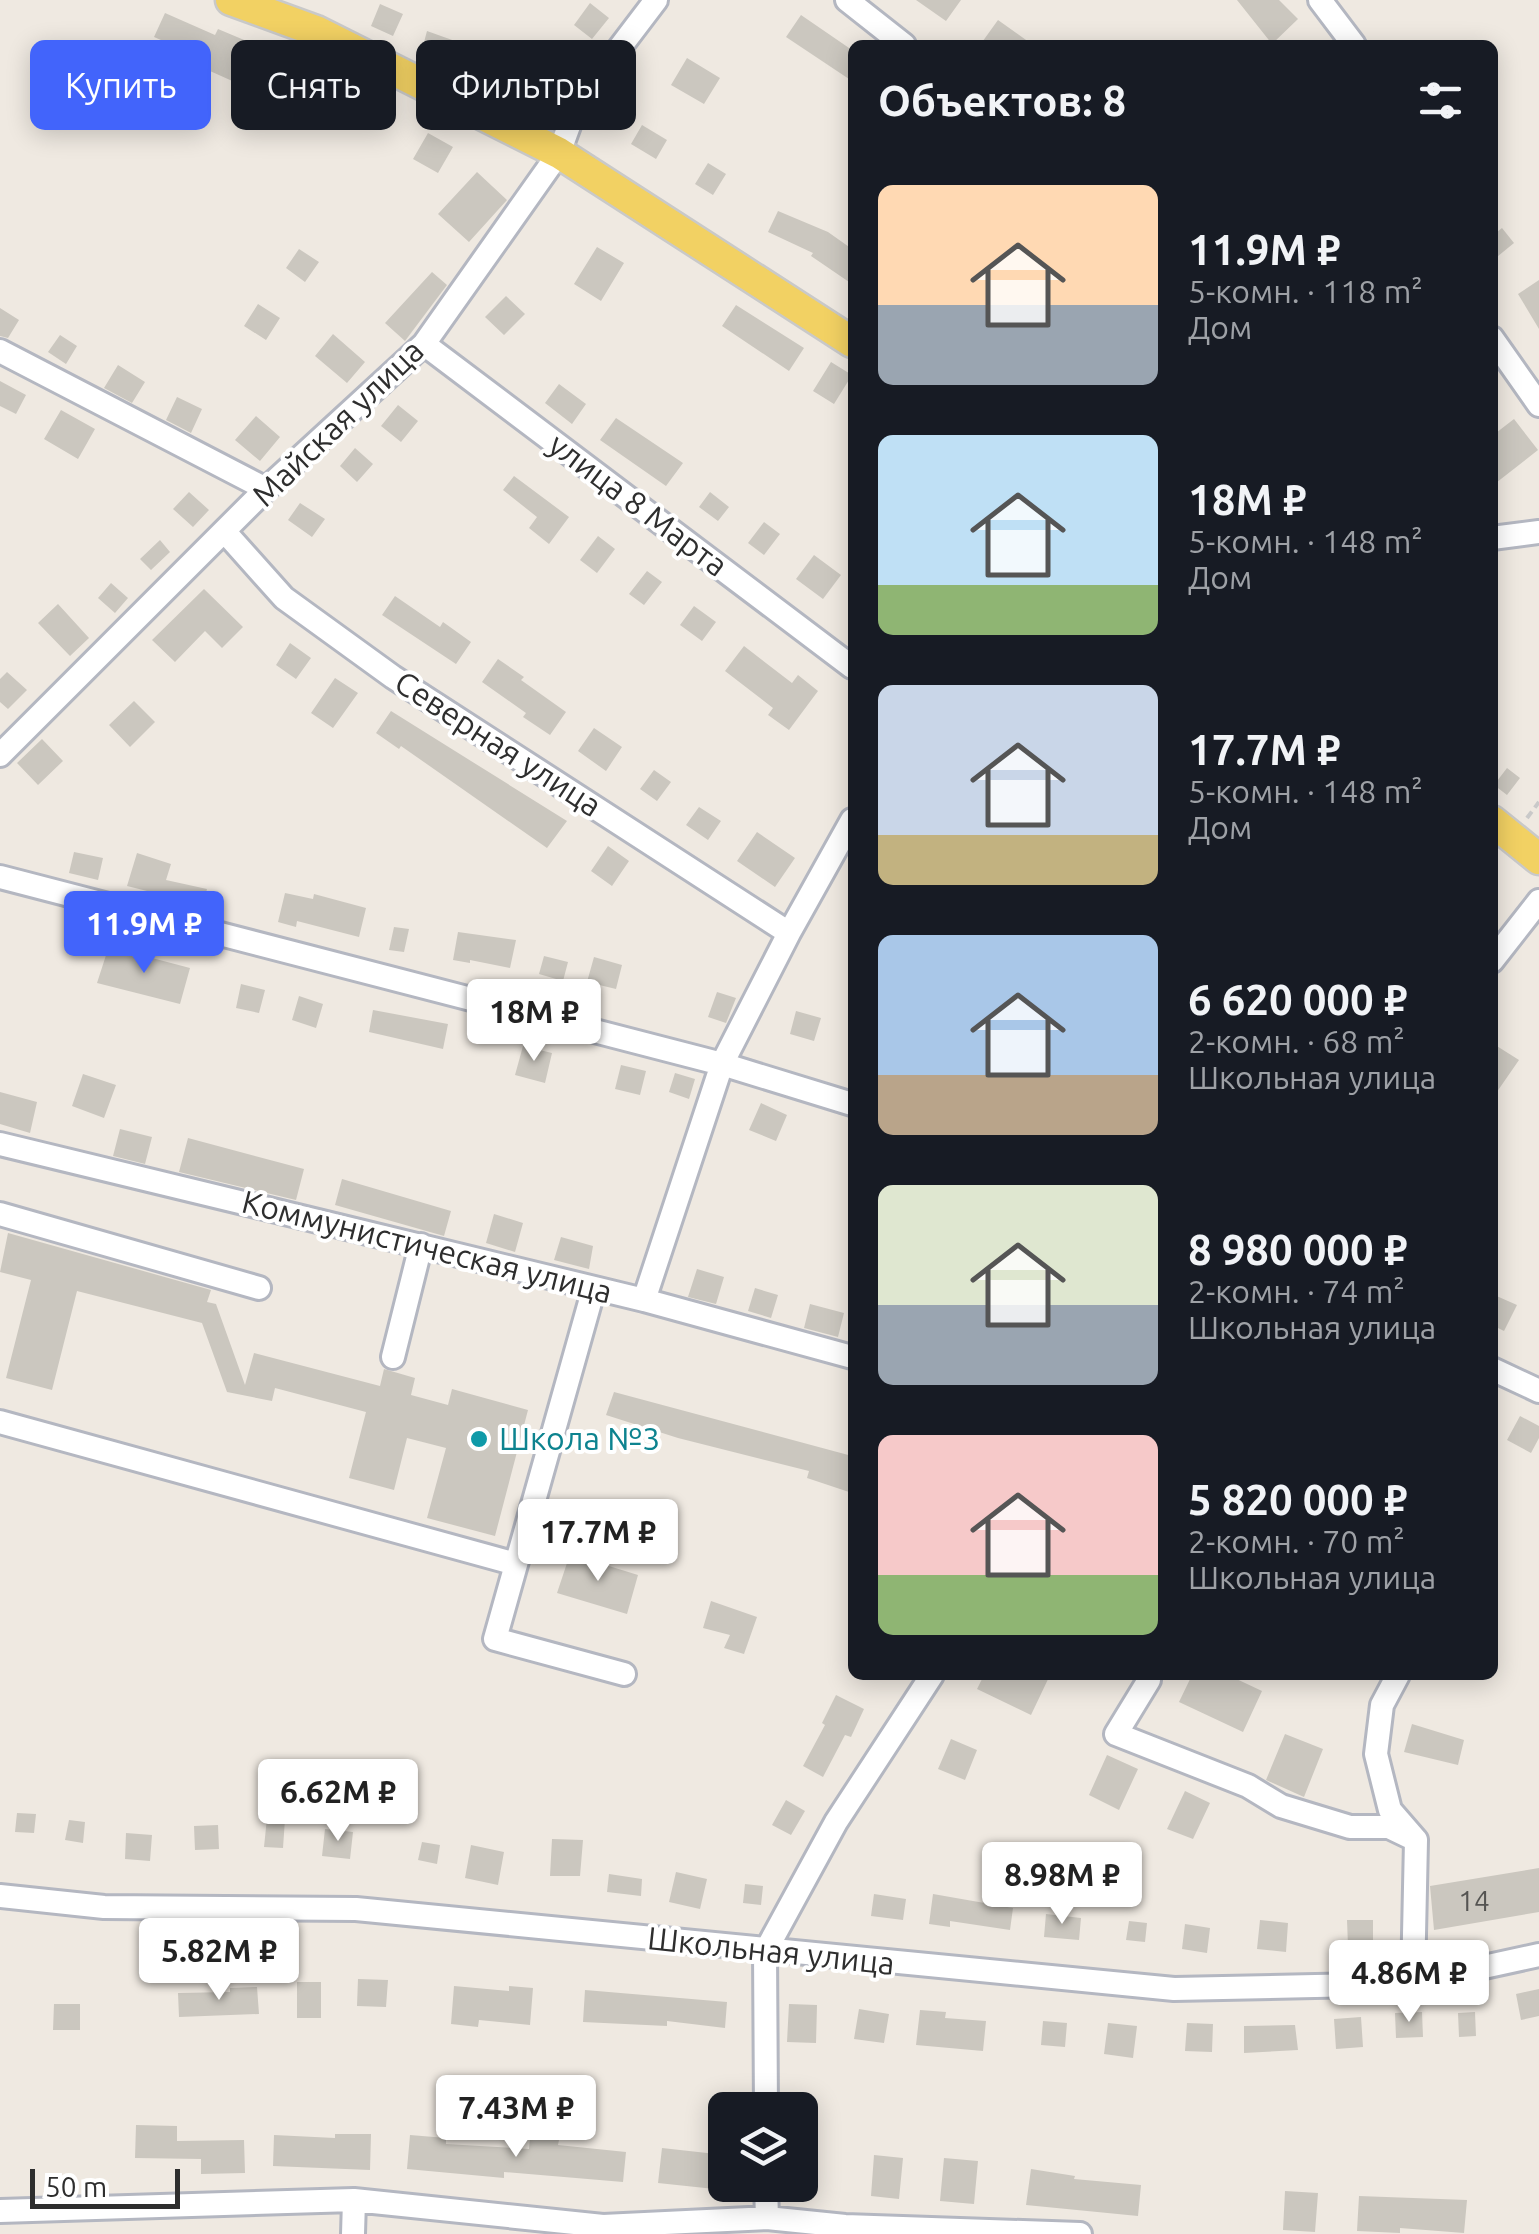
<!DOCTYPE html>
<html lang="ru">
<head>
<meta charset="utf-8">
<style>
  :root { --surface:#171b24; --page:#242831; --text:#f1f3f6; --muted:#9ea1a6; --accent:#4264fb }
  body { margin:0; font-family:Ubuntu,sans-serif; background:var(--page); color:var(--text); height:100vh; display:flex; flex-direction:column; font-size:38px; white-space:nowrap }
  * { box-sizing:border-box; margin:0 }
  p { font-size:32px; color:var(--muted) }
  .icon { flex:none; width:55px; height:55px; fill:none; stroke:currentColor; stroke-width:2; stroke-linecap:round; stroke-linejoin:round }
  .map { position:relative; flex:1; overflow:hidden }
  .drawer { position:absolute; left:848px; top:40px; width:650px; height:1640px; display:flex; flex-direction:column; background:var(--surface); border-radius:15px; box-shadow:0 5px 25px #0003 }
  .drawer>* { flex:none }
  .banner { position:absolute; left:30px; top:40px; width:668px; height:90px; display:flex; gap:20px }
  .controls { position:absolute; left:708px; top:2092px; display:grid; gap:20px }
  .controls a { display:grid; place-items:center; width:110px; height:110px; border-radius:15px; background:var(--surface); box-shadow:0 5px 25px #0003; font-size:50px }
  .scale { position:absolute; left:30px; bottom:25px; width:150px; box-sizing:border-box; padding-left:10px; border:5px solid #2e2e2e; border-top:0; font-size:28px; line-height:35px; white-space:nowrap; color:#2e2e2e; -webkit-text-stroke:8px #fff; paint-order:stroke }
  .price { position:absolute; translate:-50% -85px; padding:0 22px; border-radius:10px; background:#fff; color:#222; font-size:32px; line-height:65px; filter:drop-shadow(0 2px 5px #0008) }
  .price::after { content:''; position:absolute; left:50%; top:60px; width:30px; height:22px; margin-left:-15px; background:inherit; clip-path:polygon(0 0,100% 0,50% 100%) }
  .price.on { background:var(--accent); color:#fff }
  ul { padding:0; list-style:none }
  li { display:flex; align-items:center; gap:30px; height:250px; padding:0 30px }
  li span { display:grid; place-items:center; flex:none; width:280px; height:200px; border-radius:15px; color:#555 }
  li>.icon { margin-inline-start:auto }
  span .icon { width:120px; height:120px; fill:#fffc; stroke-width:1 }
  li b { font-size:42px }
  h2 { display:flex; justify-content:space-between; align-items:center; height:120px; padding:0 30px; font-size:42px }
  .pill { padding:0 35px; border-radius:15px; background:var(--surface); box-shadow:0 5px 25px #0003; font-size:35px; line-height:90px }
  .pill.on { background:var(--accent); color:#fff }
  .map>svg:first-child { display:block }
  .building { fill:#cbc7bf }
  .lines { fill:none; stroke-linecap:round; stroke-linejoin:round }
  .minor-casing { stroke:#b4b7c1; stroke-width:28 }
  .major-casing { stroke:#c9c9c9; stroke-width:35 }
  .path { stroke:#c9c9c9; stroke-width:4; stroke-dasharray:8 5; stroke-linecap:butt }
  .minor { stroke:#fff; stroke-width:22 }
  .major { stroke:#f2d163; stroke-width:30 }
  .culture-dot { fill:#0f9aa8; stroke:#fff; stroke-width:4 }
  .labels { text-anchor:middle; stroke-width:8; stroke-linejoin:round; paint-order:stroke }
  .number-label { font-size:28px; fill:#555452 }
  .street-label { font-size:32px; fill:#2e2e2e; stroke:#fff }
  .culture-label { font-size:32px; fill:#0d838f; stroke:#fff; text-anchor:start }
</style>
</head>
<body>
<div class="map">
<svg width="1539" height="2234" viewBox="0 0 1539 2234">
  <rect width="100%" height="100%" fill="#efe9e1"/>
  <path class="building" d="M916 0H961L946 21Z
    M1237 0H1279L1298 19 1272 44Z
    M590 3 609 18 592 39 574 25Z
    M380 4 403 14 393 36 371 26Z
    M165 13 215 35 218 29 256 45 239 84 201 67 205 59 154 37Z
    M801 15 852 50V81L786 37Z
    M998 20 1033 45H980Z
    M427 31 455 41 450 55 423 46Z
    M539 57 566 79 536 111 512 93Z
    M687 58 720 78 704 104 671 85Z
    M297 67 324 78 312 105 286 94Z
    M642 125 667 140 656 159 631 144Z
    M428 133 453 147 438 173 413 159Z
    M708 163 726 174 713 195 695 184Z
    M477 172 507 200 469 242 438 214Z
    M778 211 828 232 852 249V284L811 256 813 253 768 232Z
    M1502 228 1514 243 1492 261V236Z
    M597 247 624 263 601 301 574 284Z
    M299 249 319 262 305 282 286 268Z
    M432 272 447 285 405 341 385 323Z
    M1539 280V329L1518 294Z
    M506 296 525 314 504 335 485 317Z
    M258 304 280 318 266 340 244 326Z
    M736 305 804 348 789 371 722 326Z
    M0 308 19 320 8 338 0 336Z
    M333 334 365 362 347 383 315 356Z
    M60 335 77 346 66 364 48 352Z
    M831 362 852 375 834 404 813 391Z
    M118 365 145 382 132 403 104 388Z
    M0 381 26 395 16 414 0 406Z
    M559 384 586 404 572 424 545 403Z
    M177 397 202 409 191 433 166 420Z
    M398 405 418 421 401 442 381 426Z
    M61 410 95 429 78 459 44 439Z
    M256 416 280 437 260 461 235 440Z
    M616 418 683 463 666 486 600 440Z
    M1514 419 1538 450 1492 486V436Z
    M355 448 373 464 357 482 340 466Z
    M514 476 569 517 549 544 529 528 537 517 503 490Z
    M189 492 209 510 193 527 173 509Z
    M710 492 729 507 718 521 699 507Z
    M300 503 325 519 312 537 288 520Z
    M764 522 780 534 764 555 748 543Z
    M598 536 615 549 597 573 580 560Z
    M160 540 170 552 151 570 140 559Z
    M814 555 841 575 823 599 796 579Z
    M647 571 662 582 644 605 629 594Z
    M111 583 128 598 115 613 98 598Z
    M204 589 243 627 222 648 205 631 175 662 152 640Z
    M395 596 440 627 443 622 471 642 456 664 382 615Z
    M58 604 89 638 70 656 38 623Z
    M694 606 716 622 702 641 680 625Z
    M290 643 311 658 296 679 276 665Z
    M744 646 792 683 798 675 818 691 789 730 768 715 773 708 725 671Z
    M498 659 524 677 521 680 566 712 550 735 523 717 526 713 482 682Z
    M7 672 27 690 8 709 0 702V679Z
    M335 678 358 693 333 728 311 713Z
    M134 701 155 722 130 747 109 725Z
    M391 711 567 821 547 848 401 746 399 749 376 733Z
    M594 728 622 747 606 771 578 751Z
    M42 739 63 761 38 785 17 763Z
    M1507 768 1520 778 1507 795 1494 785Z
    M654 770 671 782 657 801 640 789Z
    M699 807 721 821 708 840 686 825Z
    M757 832 795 858 775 887 737 861Z
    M608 846 629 861 612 886 591 871Z
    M74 852 103 858 98 880 69 873Z
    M137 853 171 864 166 880 207 889 203 905 127 886Z
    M285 893 313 899 314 894 366 908 359 937 297 921 296 927 278 922Z
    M394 927 409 929 404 952 389 950Z
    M458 932 516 940 510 968 470 960V963L453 960Z
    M108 949 152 962V958L190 968 180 1004 97 983Z
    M544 956 568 962 563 981 539 974Z
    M594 957 622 965 616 989 587 982Z
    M241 984 265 990 259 1013 236 1008Z
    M717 992 736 998 726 1023 708 1017Z
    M299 996 323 1004 316 1028 292 1020Z
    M373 1010 448 1024 443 1049 369 1032Z
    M796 1011 821 1018 814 1041 790 1034Z
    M1492 1043 1519 1060 1492 1099Z
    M523 1046 552 1053 545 1083 515 1075Z
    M621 1065 646 1071 640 1095 615 1089Z
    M675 1073 695 1079 689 1099 669 1092Z
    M83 1074 116 1085 104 1118 72 1106Z
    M0 1092 37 1102 30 1133 0 1124Z
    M761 1103 787 1115 776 1141 749 1130Z
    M120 1129 152 1137 145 1164 113 1156Z
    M188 1138 304 1169 296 1200 179 1172Z
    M342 1179 451 1211 444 1236 335 1205Z
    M494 1214 523 1223 515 1252 486 1243Z
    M8 1233 211 1290 207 1302 216 1304 245 1385 254 1353 380 1386 384 1369 415 1378 411 1395 448 1405 452 1389 528 1410 495 1536 427 1518 446 1448 407 1438 394 1490 349 1478 366 1412 275 1388 272 1401 227 1392 202 1323 77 1291 52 1390 6 1378 31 1280 0 1272Z
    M561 1237 593 1246 589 1269 554 1260Z
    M697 1269 724 1277 716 1304 688 1297Z
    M755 1288 778 1295 771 1318 748 1311Z
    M1492 1294 1517 1305 1504 1331 1492 1325Z
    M810 1304 844 1313 838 1337 804 1328Z
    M614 1392 852 1456V1493L807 1478 809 1471 678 1438 606 1415Z
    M1520 1416 1539 1426V1438L1531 1453 1507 1440Z
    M570 1554 638 1575 627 1614 557 1593Z
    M711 1601 757 1617 744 1654 724 1648 730 1635 703 1628Z
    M984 1675H1050L1031 1715 977 1689Z
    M1192 1675H1228L1262 1691 1243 1732 1179 1702Z
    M836 1695 864 1709 851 1737 845 1735 823 1777 803 1766 825 1725 822 1723Z
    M1412 1724 1464 1740 1458 1765 1404 1752Z
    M1285 1734 1323 1749 1304 1797 1266 1780Z
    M951 1739 977 1750 965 1780 938 1769Z
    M1107 1755 1138 1769 1119 1810 1089 1795Z
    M1185 1791 1210 1803 1193 1839 1167 1829Z
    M786 1800 805 1811 791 1835 772 1825Z
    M17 1813 36 1814 34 1833 15 1832Z
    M267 1818 285 1819 283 1848 264 1847Z
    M69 1820 85 1822 83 1843 65 1840Z
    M218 1825 219 1849 195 1850 194 1826Z
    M325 1829 353 1832 350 1859 322 1856Z
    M126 1833 152 1835 150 1861 125 1859Z
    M552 1839 583 1840 580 1876H550Z
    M422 1842 440 1845 437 1864 418 1860Z
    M471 1845 504 1852 498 1885 465 1878Z
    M1539 1868V1912L1434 1930 1430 1886Z
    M676 1872 707 1879 700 1909 669 1902Z
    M609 1874 642 1879 641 1896 607 1892Z
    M745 1884 763 1886 761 1905 743 1903Z
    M874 1894 906 1899 903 1920 871 1916Z
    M933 1894 1013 1908 1010 1930 950 1921V1927L929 1924Z
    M1046 1914 1081 1918 1079 1940 1044 1937Z
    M1260 1920 1288 1923 1286 1952 1257 1949Z
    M1347 1920H1373V1945L1348 1946Z
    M1129 1921 1147 1923 1145 1942 1126 1940Z
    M1185 1924 1210 1928 1207 1953 1182 1949Z
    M358 1979 388 1980 386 2007 357 2006Z
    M297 1982H321V2018H297Z
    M454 1986 509 1991V1986L533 1988 530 2025 479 2020 478 2027 451 2024Z
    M257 1987 259 2014 179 2017 178 1993 230 1992V1988Z
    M1539 1989V2016L1521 2020 1516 1994Z
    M585 1990 727 2002 725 2028 667 2021V2026L583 2022Z
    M54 2004H80V2030H53Z
    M789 2004 817 2005 816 2043 787 2042Z
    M859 2009 889 2014 884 2043 854 2039Z
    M920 2010 946 2012 945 2018 986 2021 983 2051 916 2045Z
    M1422 2012 1423 2037 1396 2038 1395 2013Z
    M1475 2012 1476 2036 1459 2037 1458 2013Z
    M1361 2017 1363 2047 1336 2049 1334 2019Z
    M1043 2021 1067 2023 1065 2047 1041 2045Z
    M1108 2023 1137 2026 1133 2058 1104 2054Z
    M1187 2023 1213 2024 1212 2052 1185 2051Z
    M1295 2025 1298 2050 1244 2053V2026Z
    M136 2125 177 2126V2141L244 2140 245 2173 201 2174V2159L135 2158Z
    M335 2134H371L370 2170 273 2166 274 2135 335 2138Z
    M410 2135 446 2138V2144L529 2149 530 2137 559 2140 558 2145 626 2152 623 2182 504 2172V2178L407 2169Z
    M662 2148 725 2155 724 2190 658 2183Z
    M874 2155 903 2158 899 2199 871 2196Z
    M944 2158 978 2161 974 2204 940 2201Z
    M1031 2169 1075 2176 1074 2179 1141 2185 1138 2216 1026 2205Z
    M1285 2191 1318 2193 1315 2232 1283 2230Z
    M1359 2196 1467 2200 1464 2233 1400 2228V2233L1357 2231Z"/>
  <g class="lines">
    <defs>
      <path id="minor" d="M847 0 904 45
        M1320 0 1354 45
        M1492 338 1539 405
        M424 344 852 667
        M0 351 266 489
        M225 532 284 598 393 677 789 933
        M1492 538 1539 532
        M0 755 266 489 424 344 559 153 577 104 656 0
        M0 877 722 1064 852 1104
        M1492 961 1539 901
        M0 1144 644 1300 852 1357
        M0 1214 259 1288
        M594 1288 495 1639 624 1674
        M644 1300 722 1064 789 933 852 820
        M393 1357 421 1245
        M1492 1369 1539 1391
        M0 1422 516 1564
        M1398 1675 1382 1705 1376 1754 1390 1810 1416 1840 1413 1982
        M1149 1680 1116 1734 1248 1786 1281 1806 1350 1827H1389L1416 1840
        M0 1896 104 1907 356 1909 1174 1989 1406 1984 1539 1955
        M766 2110 765 1952 836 1822 932 1675
        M766 2185 767 2218
        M0 2211 354 2200 603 2226 767 2218 845 2226 1080 2234
        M353 2234 354 2200"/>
      <path id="major" d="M231 0 316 31 559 153 852 342
        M1492 821 1539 859"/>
    </defs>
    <use href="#minor" class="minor-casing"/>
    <use href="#major" class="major-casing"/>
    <path class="path" d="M1527 818 1539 802"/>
    <use href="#minor" class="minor"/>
    <use href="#major" class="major"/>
  </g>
  <circle class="culture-dot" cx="479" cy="1439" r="10"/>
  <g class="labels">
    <g class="number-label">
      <text x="1474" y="1911">14</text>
    </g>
    <g class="street-label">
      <text transform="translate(338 423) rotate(-44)" y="11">Майская улица</text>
      <text transform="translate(638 505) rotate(37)" y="11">улица 8 Марта</text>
      <text transform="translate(498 744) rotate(33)" y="11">Северная улица</text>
      <text transform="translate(427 1247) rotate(14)" y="11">Коммунистическая улица</text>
      <text transform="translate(771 1951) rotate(6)" y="11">Школьная улица</text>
    </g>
    <g class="culture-label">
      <text x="499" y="1450">Школа №3</text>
    </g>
  </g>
</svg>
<div class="controls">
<a><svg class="icon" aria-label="layers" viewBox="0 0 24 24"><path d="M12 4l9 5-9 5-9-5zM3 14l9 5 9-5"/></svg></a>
</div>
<div class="scale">50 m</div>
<b class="price on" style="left:144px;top:976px">11.9M ₽</b>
<b class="price" style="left:534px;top:1064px">18M ₽</b>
<b class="price" style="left:598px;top:1584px">17.7M ₽</b>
<b class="price" style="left:338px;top:1844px">6.62M ₽</b>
<b class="price" style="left:1062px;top:1927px">8.98M ₽</b>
<b class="price" style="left:219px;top:2003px">5.82M ₽</b>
<b class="price" style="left:1409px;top:2025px">4.86M ₽</b>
<b class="price" style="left:516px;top:2160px">7.43M ₽</b>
<div class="banner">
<a class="pill on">Купить</a>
<a class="pill">Снять</a>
<a class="pill">Фильтры</a>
</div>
<section class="drawer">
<h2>Объектов: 8<svg class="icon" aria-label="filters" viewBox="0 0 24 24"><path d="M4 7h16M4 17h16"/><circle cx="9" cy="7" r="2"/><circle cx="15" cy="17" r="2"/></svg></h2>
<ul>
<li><span style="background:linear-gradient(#ffd9b3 60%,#9aa5b1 0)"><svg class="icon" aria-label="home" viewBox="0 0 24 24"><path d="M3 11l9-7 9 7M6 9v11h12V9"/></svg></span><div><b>11.9M ₽</b><p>5-комн. · 118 m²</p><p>Дом</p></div></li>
<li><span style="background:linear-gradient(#bfe0f5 75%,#8fb573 0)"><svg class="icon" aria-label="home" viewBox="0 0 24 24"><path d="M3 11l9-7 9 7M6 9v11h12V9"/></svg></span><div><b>18M ₽</b><p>5-комн. · 148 m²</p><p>Дом</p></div></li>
<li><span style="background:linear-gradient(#c9d6e8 75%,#c2b280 0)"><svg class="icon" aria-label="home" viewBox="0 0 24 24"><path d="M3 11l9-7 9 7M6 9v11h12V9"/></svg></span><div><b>17.7M ₽</b><p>5-комн. · 148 m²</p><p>Дом</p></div></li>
<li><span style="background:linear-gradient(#a9c7e8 70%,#b9a48a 0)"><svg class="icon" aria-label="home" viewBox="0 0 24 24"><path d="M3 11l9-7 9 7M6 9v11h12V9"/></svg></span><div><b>6 620 000 ₽</b><p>2-комн. · 68 m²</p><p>Школьная улица</p></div></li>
<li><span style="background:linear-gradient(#dfe7d0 60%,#9aa5b1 0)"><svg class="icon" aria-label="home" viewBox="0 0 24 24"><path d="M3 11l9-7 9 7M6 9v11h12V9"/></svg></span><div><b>8 980 000 ₽</b><p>2-комн. · 74 m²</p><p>Школьная улица</p></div></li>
<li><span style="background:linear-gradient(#f6c9c9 70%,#8fb573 0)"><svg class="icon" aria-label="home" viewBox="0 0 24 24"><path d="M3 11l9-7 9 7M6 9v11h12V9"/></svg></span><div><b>5 820 000 ₽</b><p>2-комн. · 70 m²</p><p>Школьная улица</p></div></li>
</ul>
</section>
</div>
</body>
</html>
